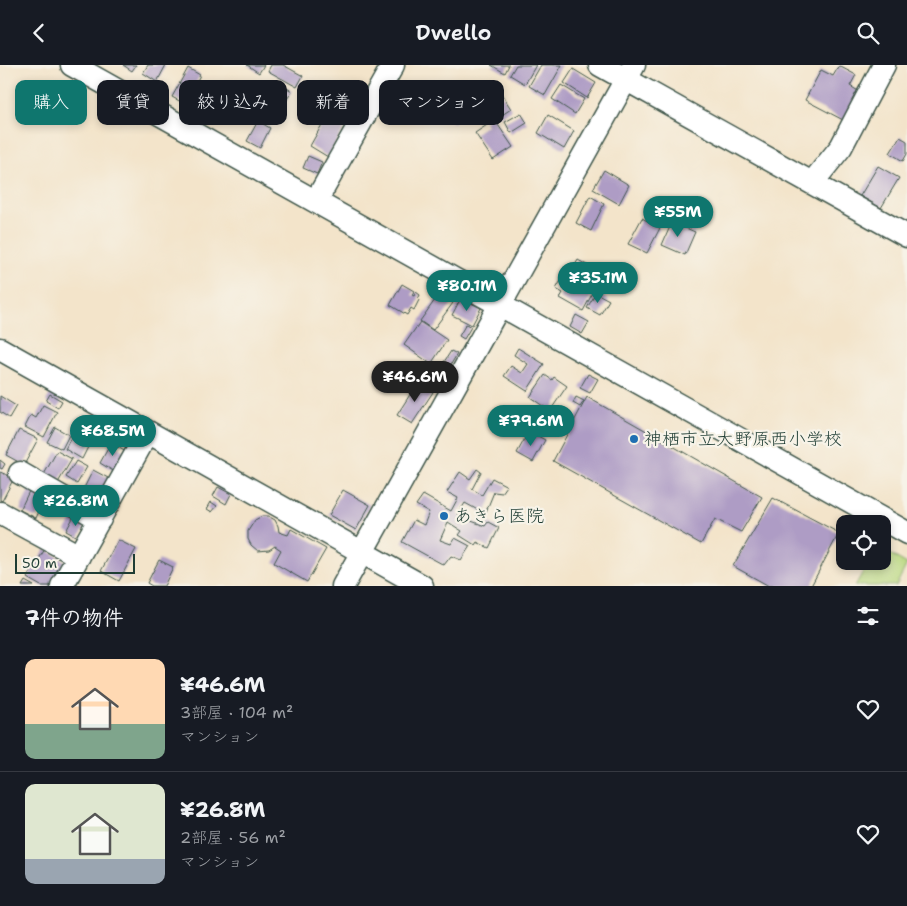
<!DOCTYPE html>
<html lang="ja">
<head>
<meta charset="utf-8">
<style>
  :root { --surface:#171b24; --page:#20242c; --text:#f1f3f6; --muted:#9ea1a6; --line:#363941; --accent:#0f766e }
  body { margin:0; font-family:"Shantell Sans","Klee One",sans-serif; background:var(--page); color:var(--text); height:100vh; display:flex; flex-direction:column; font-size:19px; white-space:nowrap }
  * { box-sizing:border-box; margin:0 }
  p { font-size:16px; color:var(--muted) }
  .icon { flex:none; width:28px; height:28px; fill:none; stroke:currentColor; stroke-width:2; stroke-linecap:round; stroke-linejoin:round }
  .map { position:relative; height:521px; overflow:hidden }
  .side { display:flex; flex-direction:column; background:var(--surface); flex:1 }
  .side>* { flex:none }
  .hud { position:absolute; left:15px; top:15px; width:500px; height:45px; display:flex; gap:10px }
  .buttons { position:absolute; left:836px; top:450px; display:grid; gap:10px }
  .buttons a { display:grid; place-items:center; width:55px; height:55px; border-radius:10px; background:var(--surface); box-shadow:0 2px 8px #0003; font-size:25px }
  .scale { position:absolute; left:15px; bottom:12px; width:120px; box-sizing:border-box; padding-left:5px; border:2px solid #1f3d34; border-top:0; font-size:14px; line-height:18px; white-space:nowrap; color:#1f3d34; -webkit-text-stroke:4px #f7f3e8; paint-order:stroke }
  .price { position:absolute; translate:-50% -42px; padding:0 11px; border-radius:18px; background:var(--accent); color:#fff; font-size:16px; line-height:32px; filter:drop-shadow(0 1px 2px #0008) }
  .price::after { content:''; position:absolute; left:50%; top:30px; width:15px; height:11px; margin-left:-8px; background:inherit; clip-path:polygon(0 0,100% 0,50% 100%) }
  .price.current { background:#222; color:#fff }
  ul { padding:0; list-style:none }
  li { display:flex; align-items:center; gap:15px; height:125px; padding:0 25px }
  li+li { border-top:1px solid var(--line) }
  li span { display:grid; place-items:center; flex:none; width:140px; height:100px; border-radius:10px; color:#555 }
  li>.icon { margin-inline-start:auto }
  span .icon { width:60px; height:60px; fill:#fffc; stroke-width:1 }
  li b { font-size:21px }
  h2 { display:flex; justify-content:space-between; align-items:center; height:60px; padding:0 25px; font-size:21px }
  .chip { padding:0 18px; border-radius:10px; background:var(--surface); box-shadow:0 2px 8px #0003; font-size:18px; line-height:45px }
  .chip.current { background:var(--accent); color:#fff }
  header { display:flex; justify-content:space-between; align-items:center; height:65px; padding:0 25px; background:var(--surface); font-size:22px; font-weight:600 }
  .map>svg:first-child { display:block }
  .green { fill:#b8d77e; stroke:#6c8a59 }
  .building { fill:#ae9cc5 }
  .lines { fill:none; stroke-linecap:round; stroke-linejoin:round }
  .minor-casing { stroke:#3f564a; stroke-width:25 }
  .minor { stroke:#fff; stroke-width:22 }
  .poi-dot { fill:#1f6fb2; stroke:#f7f3e8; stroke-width:2 }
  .labels { text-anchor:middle; stroke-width:4.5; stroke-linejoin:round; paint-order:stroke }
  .poi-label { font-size:18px; fill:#1f3d34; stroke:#f7f3e8; text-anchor:start }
</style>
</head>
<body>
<header><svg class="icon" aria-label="back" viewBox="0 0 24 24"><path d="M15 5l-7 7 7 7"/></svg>Dwello<svg class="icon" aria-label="search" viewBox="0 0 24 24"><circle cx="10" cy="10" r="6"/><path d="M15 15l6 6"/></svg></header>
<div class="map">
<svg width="907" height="521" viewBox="0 0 907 521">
  <rect width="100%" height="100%" fill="#f7f3e8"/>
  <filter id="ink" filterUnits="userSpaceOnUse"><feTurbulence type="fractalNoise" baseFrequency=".02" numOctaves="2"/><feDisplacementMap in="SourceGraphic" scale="10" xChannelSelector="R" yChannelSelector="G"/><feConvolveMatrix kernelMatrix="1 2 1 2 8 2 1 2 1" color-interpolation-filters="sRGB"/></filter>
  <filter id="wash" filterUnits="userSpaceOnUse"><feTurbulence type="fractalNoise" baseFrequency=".0096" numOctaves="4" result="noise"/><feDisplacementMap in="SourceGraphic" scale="20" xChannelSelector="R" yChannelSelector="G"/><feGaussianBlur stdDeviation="1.12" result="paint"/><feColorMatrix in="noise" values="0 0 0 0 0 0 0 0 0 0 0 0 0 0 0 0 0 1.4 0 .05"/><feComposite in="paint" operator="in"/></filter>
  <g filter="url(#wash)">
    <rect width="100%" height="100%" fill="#f3e4ca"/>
    <path class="green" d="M883 485 907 499 896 521H855L869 496H882Z"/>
    <g id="blocks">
      <path class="building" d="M123 0H136L132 6Z
        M148 0H166L157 17 143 8Z
        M247 0H264L259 8Z
        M271 0H283L303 11 297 22 268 6Z
        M491 0H509L505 8Z
        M516 0H536L525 19 510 10Z
        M541 0H562L545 30 529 21Z
        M839 1 856 10 850 21 860 27 845 56 805 35 821 5 833 11Z
        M188 3 200 10 185 39 172 32Z
        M573 4 596 18 587 33 564 18Z
        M273 15 292 26 273 58 255 47Z
        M561 20 584 34 575 49 552 34Z
        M499 25 511 44 499 52 487 33Z
        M471 28 481 33 469 53 460 48Z
        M333 40 351 51 328 92 310 81Z
        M451 46 458 51 454 58 447 53Z
        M521 48 527 58 511 68 505 57Z
        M548 50 574 66 564 84 538 68Z
        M492 51 513 82 493 95 475 68 487 60 485 56Z
        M258 56 270 63 260 83 247 76Z
        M900 72 907 76V89L903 96 890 88Z
        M308 91 322 97 317 109 303 103Z
        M878 101 899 113 881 143 860 131Z
        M604 105 629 120 619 139 593 124Z
        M590 131 604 139 591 166 576 158Z
        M642 153 660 163 647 188 628 179Z
        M672 157 695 167 685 190 662 180Z
        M578 195 603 209 583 246 560 233 563 228 556 224 563 212 567 214Z
        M402 219 414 226 412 230 414 231 416 227 420 230 418 234 419 235 414 245 411 243 407 250 390 240Z
        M440 228 453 238 433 265 420 256Z
        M596 228 609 235 600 250 587 243Z
        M461 233 481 243 472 260 452 250Z
        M576 250 589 257 582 269 570 262Z
        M420 257 447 275 431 299 404 280Z
        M466 259 471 262 464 274 459 271Z
        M518 283 544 299 527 326 504 311 511 301 522 308 528 299 514 290Z
        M451 286 457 289 450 301 444 297Z
        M394 302 405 309 396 323 385 316Z
        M588 309 598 314 590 328 580 323Z
        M545 310 552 315 554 312 567 321 550 346 530 332Z
        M418 317 433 327 412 359 397 350Z
        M50 329 62 336 58 343 46 336Z
        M0 331 16 341 9 353 0 347Z
        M576 332 584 336 580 342 573 338Z
        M587 332 762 432 741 467 715 454 701 479 553 396Z
        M43 340 57 347 44 372 25 362 31 350 36 353Z
        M81 353 98 362 82 394 65 384Z
        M547 354 555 359 546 371 539 366Z
        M55 362 69 370 62 384 47 377Z
        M19 365 38 374 24 400 6 390Z
        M529 366 545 375 533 397 517 388Z
        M111 378 126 387 115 407 100 398Z
        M57 386 72 394 56 421 42 413Z
        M0 395 5 399 2 404 0 403Z
        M76 396 87 402 77 419 66 412Z
        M477 404 481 407 472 424 482 430 492 413 507 421 502 428 494 427 485 449 465 438 458 449 463 453 485 461 488 457 499 463 489 483 477 477 475 480 459 470 462 466 448 457 440 475 451 479 455 473 470 481 461 495 451 491 444 500 402 477 414 455 424 460 429 447 416 440 423 430 451 446 458 433 447 427 460 407 470 414Z
        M93 405 110 414 100 434 83 425Z
        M0 407 14 413 2 436 0 435Z
        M218 422 231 429 226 439 213 431Z
        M30 424 46 432 36 453 20 445Z
        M343 425 370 440 356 465 329 450Z
        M773 433 839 468 811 521H769L733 501Z
        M211 437 217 441 212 447 207 444Z
        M74 451 87 458 79 473 66 466Z
        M262 451H268L275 455 278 461 279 467 288 470 291 464 326 484 307 517 274 498 281 485 275 481 269 485 258 486 251 480 248 474V466L255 455Z
        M118 475 136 484 119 516 101 506Z
        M45 484 65 496 50 521H41L27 513Z
        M159 495 173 502 164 521H152L147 518Z
        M25 516 34 521H22Z"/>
    </g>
  </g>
  <g filter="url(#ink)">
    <use href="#blocks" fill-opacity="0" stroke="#3f564a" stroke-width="1"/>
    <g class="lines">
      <defs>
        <path id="minor" d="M72 0 907 468
          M600 0 907 171
          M812 118 841 82 884 0
          M316 136 393 0
          M0 284 422 521
          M20 408 100 454
          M0 448 79 491
          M62 521 148 367
          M343 521 634 0"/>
      </defs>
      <use href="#minor" class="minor-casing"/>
      <use href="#minor" class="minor"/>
    </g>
  </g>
  <g class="poi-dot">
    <circle cx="634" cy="374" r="5"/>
    <circle cx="444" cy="451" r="5"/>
  </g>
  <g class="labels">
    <g class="poi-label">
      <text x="644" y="380">神栖市立大野原西小学校</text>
      <text x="454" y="457">あきら医院</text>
    </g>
  </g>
</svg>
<div class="buttons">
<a><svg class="icon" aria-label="locate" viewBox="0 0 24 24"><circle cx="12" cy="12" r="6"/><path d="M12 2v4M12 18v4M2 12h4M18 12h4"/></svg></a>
</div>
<div class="scale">50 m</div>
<b class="price" style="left:678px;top:173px">¥55M</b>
<b class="price" style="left:598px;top:239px">¥35.1M</b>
<b class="price" style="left:467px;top:247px">¥80.1M</b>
<b class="price current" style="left:415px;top:338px">¥46.6M</b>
<b class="price" style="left:531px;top:382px">¥79.6M</b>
<b class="price" style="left:113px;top:392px">¥68.5M</b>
<b class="price" style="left:76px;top:462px">¥26.8M</b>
<div class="hud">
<a class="chip current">購入</a>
<a class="chip">賃貸</a>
<a class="chip">絞り込み</a>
<a class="chip">新着</a>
<a class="chip">マンション</a>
</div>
</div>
<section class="side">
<h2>7件の物件<svg class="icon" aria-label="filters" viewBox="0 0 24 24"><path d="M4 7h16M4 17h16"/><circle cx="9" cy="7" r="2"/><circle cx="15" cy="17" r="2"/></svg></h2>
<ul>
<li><span style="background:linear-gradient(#ffd9b3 65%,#7fa58c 0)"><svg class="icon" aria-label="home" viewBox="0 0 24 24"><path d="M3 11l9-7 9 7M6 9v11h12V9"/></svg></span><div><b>¥46.6M</b><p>3部屋 · 104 m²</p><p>マンション</p></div><svg class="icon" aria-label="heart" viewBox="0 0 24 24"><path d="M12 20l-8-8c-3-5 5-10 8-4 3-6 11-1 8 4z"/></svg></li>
<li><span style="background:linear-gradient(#dfe7d0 75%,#9aa5b1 0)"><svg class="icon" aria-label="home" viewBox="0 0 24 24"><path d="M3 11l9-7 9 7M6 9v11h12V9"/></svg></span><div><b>¥26.8M</b><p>2部屋 · 56 m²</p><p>マンション</p></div><svg class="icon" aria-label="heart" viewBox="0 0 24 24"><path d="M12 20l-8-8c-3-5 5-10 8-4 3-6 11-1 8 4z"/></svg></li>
</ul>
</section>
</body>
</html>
